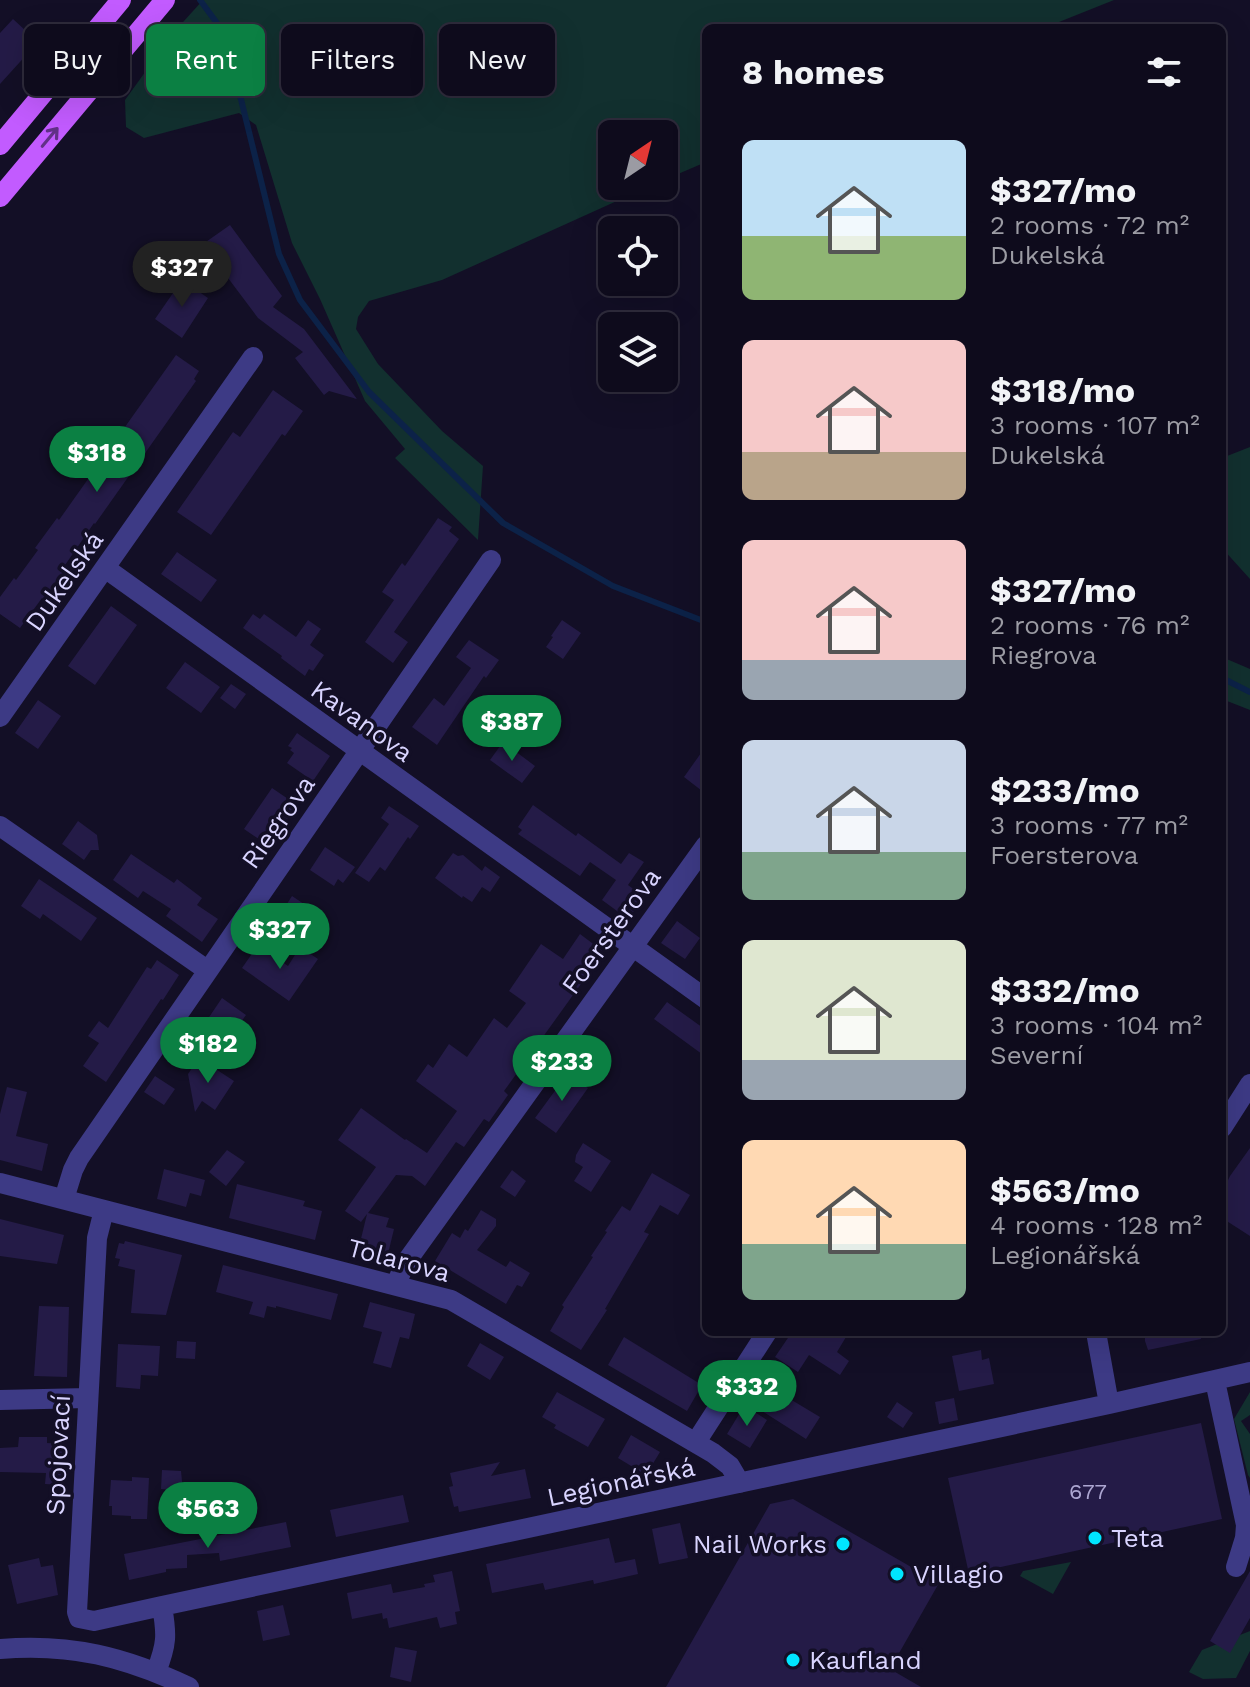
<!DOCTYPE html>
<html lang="en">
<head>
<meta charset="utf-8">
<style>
  :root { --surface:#0e0b1c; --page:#1c1929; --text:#f1f3f6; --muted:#9b9ba3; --line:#2e2b3b; --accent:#0b8043 }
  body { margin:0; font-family:"Work Sans",sans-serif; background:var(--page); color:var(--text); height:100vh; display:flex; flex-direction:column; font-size:30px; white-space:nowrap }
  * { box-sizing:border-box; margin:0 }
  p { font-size:26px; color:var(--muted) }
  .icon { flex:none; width:44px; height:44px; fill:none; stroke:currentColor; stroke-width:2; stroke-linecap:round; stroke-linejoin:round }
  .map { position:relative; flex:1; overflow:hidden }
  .details { position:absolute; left:702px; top:24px; width:524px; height:1312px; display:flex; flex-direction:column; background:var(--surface); border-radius:12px; box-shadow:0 8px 32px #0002,0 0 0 2px var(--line) }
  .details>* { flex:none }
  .guide { position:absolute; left:24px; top:24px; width:558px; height:72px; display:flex; gap:16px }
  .needle { width:52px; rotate:35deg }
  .buttons { position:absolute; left:598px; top:120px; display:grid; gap:16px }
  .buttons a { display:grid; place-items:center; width:80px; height:80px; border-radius:12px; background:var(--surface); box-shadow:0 8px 32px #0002,0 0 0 2px var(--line); font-size:40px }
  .price { position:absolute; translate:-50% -68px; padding:0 18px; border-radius:28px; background:var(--accent); color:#fff; font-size:26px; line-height:52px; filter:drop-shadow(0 2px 4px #0008) }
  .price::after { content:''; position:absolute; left:50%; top:48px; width:24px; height:18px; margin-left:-12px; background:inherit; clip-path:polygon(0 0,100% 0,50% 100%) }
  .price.selected { background:#222; color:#fff }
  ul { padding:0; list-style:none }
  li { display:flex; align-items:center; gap:24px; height:200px; padding:0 40px }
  li span { display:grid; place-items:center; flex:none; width:224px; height:160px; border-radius:12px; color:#555 }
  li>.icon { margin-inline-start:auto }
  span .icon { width:96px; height:96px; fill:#fffc; stroke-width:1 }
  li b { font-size:34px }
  h2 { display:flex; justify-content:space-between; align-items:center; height:96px; padding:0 40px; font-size:34px }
  .tag { padding:0 28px; border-radius:12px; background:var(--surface); box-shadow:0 8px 32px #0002,0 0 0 2px var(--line); font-size:28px; line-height:72px }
  .tag.selected { background:var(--accent); color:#fff }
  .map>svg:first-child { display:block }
  .green { fill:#12302f }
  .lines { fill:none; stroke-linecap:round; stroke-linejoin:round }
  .stream { stroke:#0c2248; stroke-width:6 }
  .building { fill:#241b47 }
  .minor { stroke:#3d3a85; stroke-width:20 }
  .primary { stroke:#c25bff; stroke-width:20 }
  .oneway { stroke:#623188 }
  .poi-dot { fill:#00e5ff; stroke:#130f26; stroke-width:3 }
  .labels { text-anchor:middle; stroke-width:7; stroke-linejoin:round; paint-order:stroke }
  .number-label { font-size:22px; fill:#aca6d1 }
  .street-label { font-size:26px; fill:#d9d4ff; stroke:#130f26 }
  .poi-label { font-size:26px; fill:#d9d4ff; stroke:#130f26; text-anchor:start }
</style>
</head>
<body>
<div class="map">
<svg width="1250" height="1687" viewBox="0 0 1250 1687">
  <rect width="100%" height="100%" fill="#130f26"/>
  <path class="green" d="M203 0H1114L1044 28H706V162L664 180V134H612V186H650L442 280 369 301 358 317 356 329 378 364 442 431 483 466 478 540 395 458 405 449 365 401 320 299 292 243 256 125 239 113 144 138 126 127 125 100 174 32Z
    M1250 447V579L1222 548V458Z
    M1222 657 1250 669V710L1222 699Z
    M1250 1392V1415L1241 1421 1250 1434V1478L1248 1475 1234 1419Z
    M1071 1562 1053 1594 1020 1576 1023 1571Z
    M1250 1631V1651L1236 1678 1203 1679 1189 1672 1202 1650Z"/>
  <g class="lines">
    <path class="stream" d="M200 0 225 34 279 254 300 300 369 392 503 523 613 586 706 622
      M1222 678 1250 692"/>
  </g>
  <path class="building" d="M13 19 38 42 0 84V33Z
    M230 225 282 296 273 307 304 329 357 399 329 391 324 395 295 358 303 352 258 318 219 266 203 244Z
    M182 280 208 298 182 338 155 319Z
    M176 355 199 371 194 379 196 381 95 524 94 523 63 568 66 570 44 600 42 598 20 628 0 614V597L14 578 16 580 38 550 35 548 57 518 59 520Z
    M273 390 303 411 285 436 282 434 211 535 177 512 233 432 240 437Z
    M438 518 452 527 449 531 459 539 394 632 408 642 393 663 365 642 394 600 382 592 402 563 405 566Z
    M177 552 217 580 201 602 161 574Z
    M111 606 137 625 95 685 68 666Z
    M253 614 260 619 264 614 296 637 308 620 321 629 310 645 324 655 313 671 309 669 305 676 281 658 282 656 243 628Z
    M562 620 581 633 563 659 546 647 553 637 551 636Z
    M469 640 499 660 486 678 484 676 437 745 412 727 434 698 444 706 471 668 456 657Z
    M185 662 220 687 201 713 166 688Z
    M231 684 246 694 235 709 220 698Z
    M38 700 61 716 38 749 15 733Z
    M297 733 330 756 313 781 287 763 294 753 290 750 292 748 288 746Z
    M503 742 535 766 522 783 490 760Z
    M706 746V794L684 777Z
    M272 788 297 805 269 846 244 829Z
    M533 805 576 836 578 833 621 864 629 853 644 862 628 885 644 897 628 919 602 900 616 880 590 862 580 876 518 834 522 830 518 827Z
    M389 806 419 826 410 839 408 837 385 871 380 867 369 882 355 873 389 824 381 818Z
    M78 821 97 835 99 850H91L84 860 62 844Z
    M325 847 355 867 343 883 338 879 334 886 310 870Z
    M453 853 458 856 463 855 482 871 485 866 500 877 490 892 482 887 472 902 463 896 462 898 435 878Z
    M131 854 174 883 177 879 202 898 197 905 218 919 202 942 166 916 171 909 143 891 138 898 113 880Z
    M39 879 97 918 81 941 43 914 40 919 21 906Z
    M292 896 316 912 300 937 276 921Z
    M677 921 700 938 685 959 661 943Z
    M580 934 604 952 504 1091 508 1095 489 1122 484 1119 464 1147 456 1142 425 1186 412 1176 396 1175 368 1213 389 1218 386 1227 394 1229 387 1258 358 1251 367 1214 361 1222 345 1211 376 1167 338 1140 361 1108 405 1140 406 1139 427 1153 457 1111 416 1081 428 1064 433 1068 449 1044 467 1057 494 1018 507 1028 526 1003 509 991 541 944 563 959Z
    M258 945 288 966 300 947 318 959 289 1001 242 968Z
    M157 960 179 975 163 1000 161 999 106 1082 83 1066 99 1043 88 1036 99 1021 108 1028 147 967 151 969Z
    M222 998 246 1015 231 1036 228 1034 218 1050 197 1035Z
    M667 1002 706 1030V1057L654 1019Z
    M199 1058 234 1081 215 1110 202 1101 195 1112 188 1074Z
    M568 1073 588 1088 556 1133 535 1118Z
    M155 1076 175 1089 164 1105 144 1092Z
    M7 1087 27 1092 16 1136 48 1144 42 1171 0 1160V1114Z
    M583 1143 611 1161 591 1192 574 1181 583 1167 575 1162 576 1155Z
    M1250 1148V1236L1222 1218V1193L1230 1176Z
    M227 1150 245 1162 226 1186 209 1172Z
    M164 1169 205 1180 201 1196 190 1193 186 1207 157 1199Z
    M512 1170 526 1181 515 1197 500 1187Z
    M652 1173 690 1195 678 1215 660 1205 644 1232 649 1234 605 1309 607 1310 581 1350 550 1331 564 1307 562 1305 593 1257 591 1256 607 1232 605 1231 622 1206 630 1211Z
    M237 1184 305 1201 303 1206 322 1211 315 1240 229 1218Z
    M481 1210 496 1219V1226L477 1250 506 1267 510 1261 530 1273 522 1287 517 1285 506 1304 435 1261 452 1233 460 1238 465 1229 468 1231Z
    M0 1219 64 1235 57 1264 0 1256Z
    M125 1241 182 1255 166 1315 131 1313 135 1270 118 1266 120 1259 115 1258 119 1243 124 1244Z
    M223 1265 338 1294 331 1320 276 1306V1308L267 1306 264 1318 249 1314 253 1302 216 1292Z
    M370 1302 415 1314 409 1339 400 1337 391 1368 373 1363 382 1332 363 1327Z
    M39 1306 69 1307 67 1377 34 1376Z
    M792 1332H849L837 1352 849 1361 840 1375 809 1355 798 1372 775 1357Z
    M1145 1332H1200L1201 1339 1148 1350 1145 1341Z
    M624 1337 702 1385 687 1411 608 1365Z
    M177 1341 196 1342 195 1359 176 1358Z
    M480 1343 504 1357 490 1380 467 1366Z
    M118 1344 160 1346 158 1376 141 1375 140 1389 116 1387Z
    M981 1350 982 1360 989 1358 994 1384 959 1391 952 1356Z
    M775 1390 820 1417 806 1439 762 1411Z
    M557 1392 605 1419 588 1447 554 1428 556 1425 542 1417Z
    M954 1398 958 1420 939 1424 935 1402Z
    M897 1402 913 1413 903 1428 887 1417Z
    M741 1411 750 1416 753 1411 767 1420 750 1448 727 1434Z
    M1201 1423 1222 1519 969 1574 948 1478Z
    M631 1435 660 1452 646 1475 618 1458Z
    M19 1437H47V1443L63 1444 62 1485 45 1484 46 1473 0 1472V1448L18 1447Z
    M500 1462 491 1476 525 1469 531 1498 459 1512 458 1506 454 1507 449 1487 453 1486 450 1473Z
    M162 1470 181 1471 183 1491 161 1489Z
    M132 1477 149 1478 147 1519H131V1516L112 1515V1506H109L111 1480 132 1481Z
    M403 1495 409 1522 336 1537 330 1510Z
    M793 1499 939 1583 890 1669 921 1687H666L770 1504Z
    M286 1522 291 1547 220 1561 219 1553 187 1555V1568L166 1569V1572L129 1580 124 1554Z
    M680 1523 688 1558 659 1564 652 1529Z
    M609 1538 615 1563 635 1559 638 1574 594 1584 593 1580 545 1590 543 1583 492 1593 486 1564Z
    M39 1558 41 1567 53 1565 58 1595 17 1604 8 1565Z
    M452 1571 460 1611 455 1612 457 1624 440 1628 437 1617 389 1628 387 1618 383 1619 382 1613 352 1619 347 1593 391 1584 393 1593 425 1587 424 1584 435 1582 433 1575Z
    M1250 1571V1618L1230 1653 1210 1641Z
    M283 1605 290 1635 263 1641 257 1611Z
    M395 1647 417 1651 411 1682 390 1677Z"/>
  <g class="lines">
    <path class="minor" d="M105 568 706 999
      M0 717 253 357
      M0 826 207 970
      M1222 1128 1250 1084
      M0 1183 451 1300 713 1453 730 1466 740 1483
      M64 1199 73 1170 79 1158 491 560
      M104 1210 97 1238 77 1612 79 1618 94 1621 162 1606
      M396 1285 404 1265 706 845
      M1096 1332 1109 1404
      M1215 1381 1246 1525 1245 1538 1236 1567
      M0 1400 87 1398
      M696 1442 767 1332
      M0 1649C71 1643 125 1657 189 1687
      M156 1672C167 1644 167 1635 162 1606L1109 1404 1250 1372"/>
    <path class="primary" d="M0 145 121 0
      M0 197 165 0"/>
  </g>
  <defs><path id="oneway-shaft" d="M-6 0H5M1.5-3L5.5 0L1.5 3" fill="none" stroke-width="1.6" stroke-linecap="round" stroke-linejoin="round" transform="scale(2)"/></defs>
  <use class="oneway" href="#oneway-shaft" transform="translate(50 137) rotate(-50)"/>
  <g class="poi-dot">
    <circle cx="1095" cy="1538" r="8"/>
    <circle cx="843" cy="1544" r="8"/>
    <circle cx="897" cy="1574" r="8"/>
    <circle cx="793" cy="1660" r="8"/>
  </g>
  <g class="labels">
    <g class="number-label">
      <text x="1088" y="1499">677</text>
    </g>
    <g class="street-label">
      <text transform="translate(64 581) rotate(-55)" y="9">Dukelská</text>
      <text transform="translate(362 721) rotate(36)" y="9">Kavanova</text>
      <text transform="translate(278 822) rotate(-55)" y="9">Riegrova</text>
      <text transform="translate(611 931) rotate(-54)" y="9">Foersterova</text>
      <text transform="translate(399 1260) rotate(15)" y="9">Tolarova</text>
      <text transform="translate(58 1455) rotate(-87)" y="9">Spojovací</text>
      <text transform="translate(621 1482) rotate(-12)" y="9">Legionářská</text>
    </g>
    <g class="poi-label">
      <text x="1111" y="1547">Teta</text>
      <text x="827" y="1553" text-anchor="end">Nail Works</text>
      <text x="913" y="1583">Villagio</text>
      <text x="809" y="1669">Kaufland</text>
    </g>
  </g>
</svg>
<div class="buttons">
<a><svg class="needle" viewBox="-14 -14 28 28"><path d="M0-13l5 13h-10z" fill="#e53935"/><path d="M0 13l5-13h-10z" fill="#9b9ba3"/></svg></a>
<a><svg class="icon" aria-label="locate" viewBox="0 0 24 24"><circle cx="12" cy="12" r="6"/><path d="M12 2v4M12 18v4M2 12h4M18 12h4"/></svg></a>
<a><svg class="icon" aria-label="layers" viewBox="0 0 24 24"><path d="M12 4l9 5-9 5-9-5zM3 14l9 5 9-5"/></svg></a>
</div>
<b class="price selected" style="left:182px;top:309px">$327</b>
<b class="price" style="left:97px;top:494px">$318</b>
<b class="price" style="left:512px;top:763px">$387</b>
<b class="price" style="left:280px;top:971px">$327</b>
<b class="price" style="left:208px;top:1085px">$182</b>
<b class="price" style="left:562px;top:1103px">$233</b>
<b class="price" style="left:747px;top:1428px">$332</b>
<b class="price" style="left:208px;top:1550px">$563</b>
<div class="guide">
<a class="tag">Buy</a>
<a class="tag selected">Rent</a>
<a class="tag">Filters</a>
<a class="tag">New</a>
</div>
<section class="details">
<h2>8 homes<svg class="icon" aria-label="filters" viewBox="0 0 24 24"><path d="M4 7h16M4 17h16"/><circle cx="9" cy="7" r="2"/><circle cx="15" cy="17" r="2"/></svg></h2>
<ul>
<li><span style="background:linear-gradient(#bfe0f5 60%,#8fb573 0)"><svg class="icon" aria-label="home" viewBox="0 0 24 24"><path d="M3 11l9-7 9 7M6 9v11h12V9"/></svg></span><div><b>$327/mo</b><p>2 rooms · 72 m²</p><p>Dukelská</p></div></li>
<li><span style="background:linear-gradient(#f6c9c9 70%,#b9a48a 0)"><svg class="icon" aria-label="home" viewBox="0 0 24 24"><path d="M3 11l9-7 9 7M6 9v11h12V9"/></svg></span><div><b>$318/mo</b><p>3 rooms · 107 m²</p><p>Dukelská</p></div></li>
<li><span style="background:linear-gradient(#f6c9c9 75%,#9aa5b1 0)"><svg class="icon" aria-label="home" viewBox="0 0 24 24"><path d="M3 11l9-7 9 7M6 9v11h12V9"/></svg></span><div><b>$327/mo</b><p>2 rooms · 76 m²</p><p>Riegrova</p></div></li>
<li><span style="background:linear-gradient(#c9d6e8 70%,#7fa58c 0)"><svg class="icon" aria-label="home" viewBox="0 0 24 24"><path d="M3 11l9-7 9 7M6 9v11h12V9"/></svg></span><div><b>$233/mo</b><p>3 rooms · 77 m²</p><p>Foersterova</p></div></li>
<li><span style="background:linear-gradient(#dfe7d0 75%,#9aa5b1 0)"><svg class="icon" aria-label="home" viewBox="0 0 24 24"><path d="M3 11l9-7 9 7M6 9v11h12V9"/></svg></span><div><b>$332/mo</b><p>3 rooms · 104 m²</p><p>Severní</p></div></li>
<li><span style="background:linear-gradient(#ffd9b3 65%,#7fa58c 0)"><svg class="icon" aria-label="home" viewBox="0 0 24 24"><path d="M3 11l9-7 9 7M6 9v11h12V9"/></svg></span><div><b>$563/mo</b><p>4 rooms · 128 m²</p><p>Legionářská</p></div></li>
</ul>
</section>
</div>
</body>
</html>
